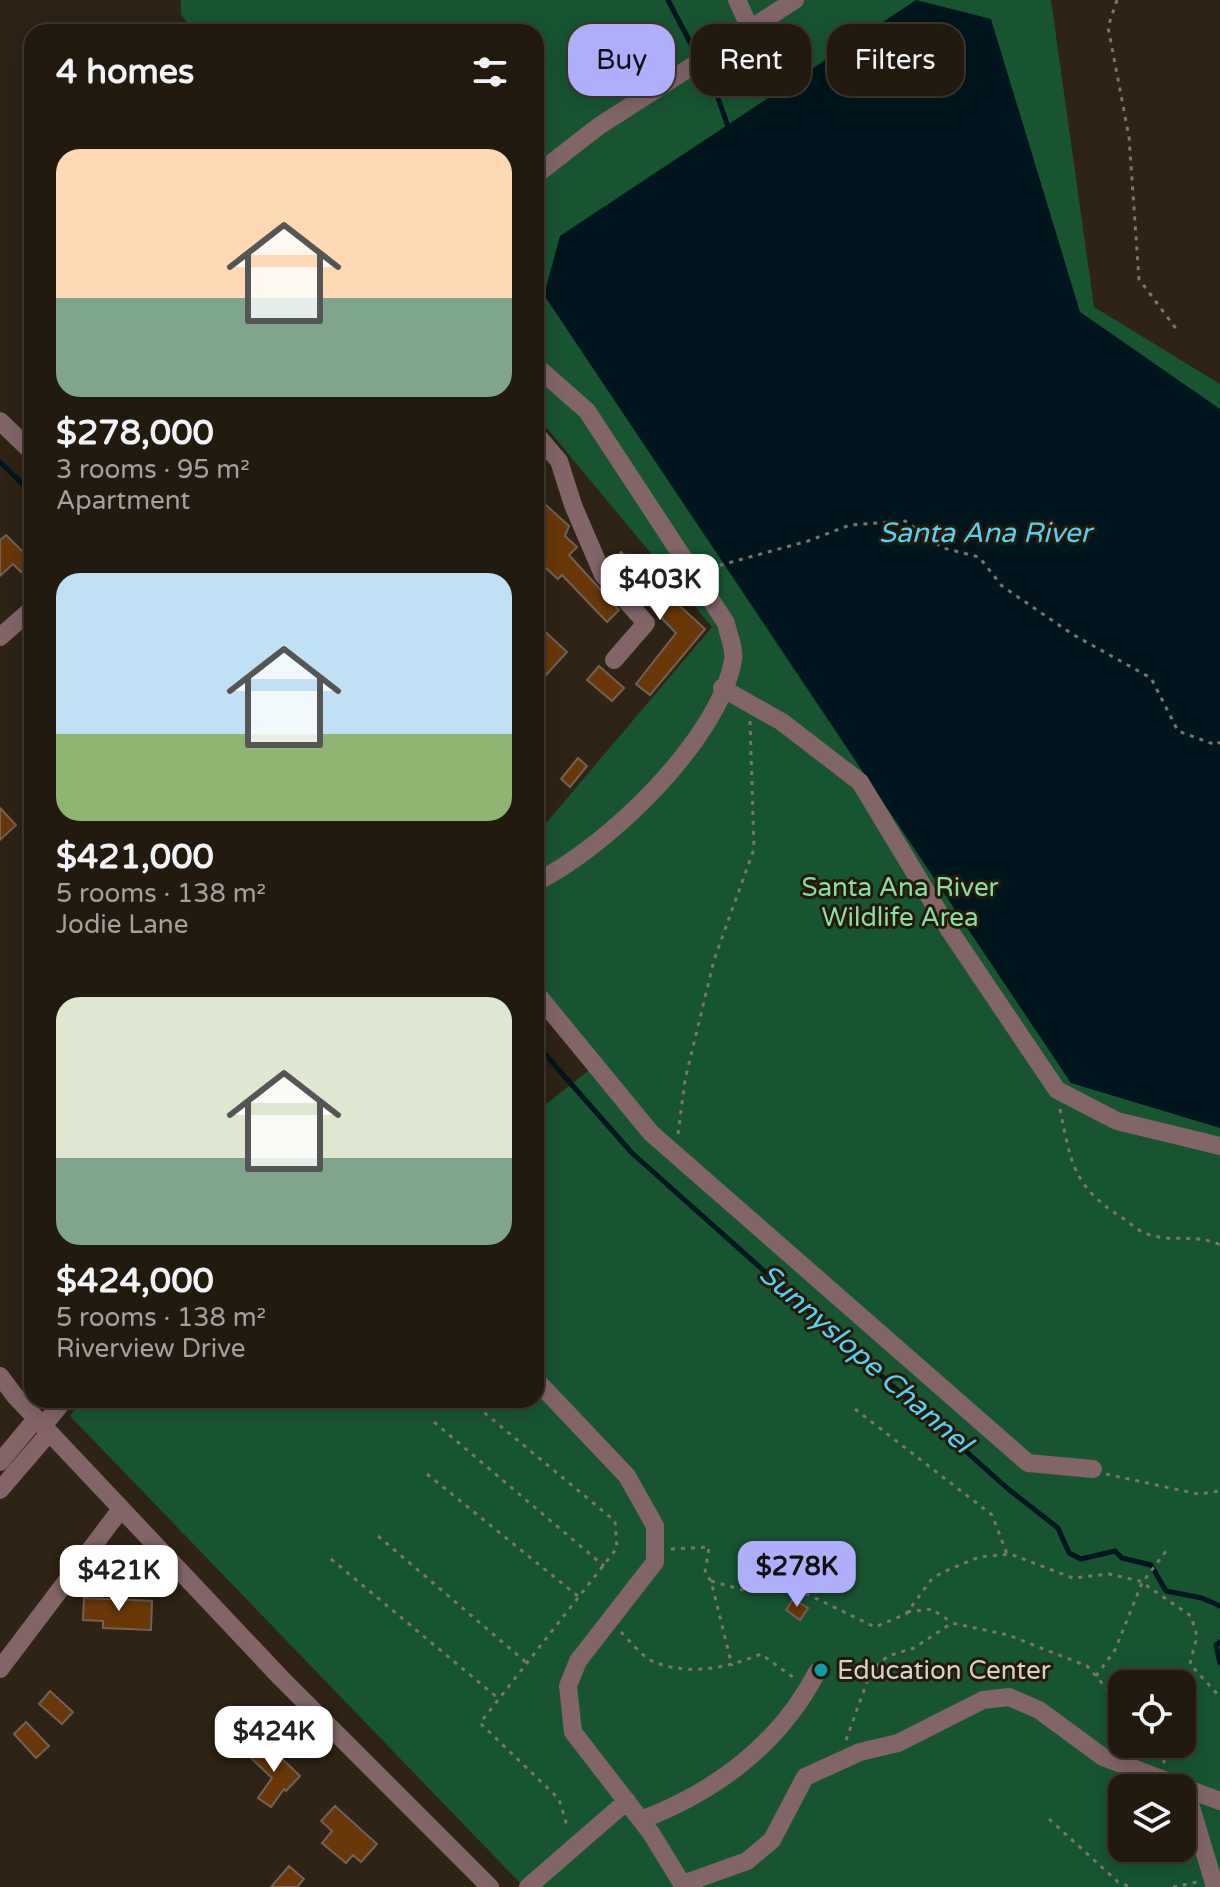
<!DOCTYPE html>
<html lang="en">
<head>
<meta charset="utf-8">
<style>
  :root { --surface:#221a0f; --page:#2e271d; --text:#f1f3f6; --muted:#a2a19e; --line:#3f382f; --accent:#afaefa }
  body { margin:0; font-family:"Varela Round",sans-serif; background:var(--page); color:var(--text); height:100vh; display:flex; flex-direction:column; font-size:30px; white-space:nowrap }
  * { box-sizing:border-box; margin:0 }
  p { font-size:26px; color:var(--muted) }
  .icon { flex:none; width:44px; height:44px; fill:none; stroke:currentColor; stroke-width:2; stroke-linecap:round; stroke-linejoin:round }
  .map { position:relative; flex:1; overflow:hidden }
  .details { position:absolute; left:24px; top:24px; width:520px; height:1384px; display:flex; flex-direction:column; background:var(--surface); border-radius:24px; box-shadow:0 4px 20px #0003,0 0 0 2px var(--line) }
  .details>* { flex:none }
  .top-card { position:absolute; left:568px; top:24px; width:532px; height:72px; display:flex; gap:16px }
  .fabs { position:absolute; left:1108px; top:1670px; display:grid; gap:16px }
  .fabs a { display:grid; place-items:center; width:88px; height:88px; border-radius:16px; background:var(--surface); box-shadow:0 4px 20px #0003,0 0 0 2px var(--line); font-size:40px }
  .price { position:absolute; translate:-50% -68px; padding:0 18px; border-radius:16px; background:#fff; color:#222; font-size:26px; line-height:52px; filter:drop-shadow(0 2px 4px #0008) }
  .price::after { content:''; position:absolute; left:50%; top:48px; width:24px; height:18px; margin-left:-12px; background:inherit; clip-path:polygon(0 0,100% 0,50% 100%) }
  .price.on { background:var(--accent); color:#111 }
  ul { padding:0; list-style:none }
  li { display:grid; align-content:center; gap:16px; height:424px; padding:0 32px }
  li span { display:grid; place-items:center; height:248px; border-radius:24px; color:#555 }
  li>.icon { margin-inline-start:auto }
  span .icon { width:144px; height:144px; fill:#fffc; stroke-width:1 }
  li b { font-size:34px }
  h2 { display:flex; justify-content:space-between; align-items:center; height:96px; padding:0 32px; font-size:34px }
  .chip { padding:0 28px; border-radius:24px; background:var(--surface); box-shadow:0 4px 20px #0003,0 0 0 2px var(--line); font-size:28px; line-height:72px }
  .chip.on { background:var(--accent); color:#111 }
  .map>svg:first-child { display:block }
  .green { fill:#175531; fill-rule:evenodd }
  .water { fill:#00151d }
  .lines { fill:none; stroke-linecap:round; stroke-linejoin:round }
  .stream { stroke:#00151d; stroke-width:5 }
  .building { fill:#683808; stroke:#736154; stroke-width:2 }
  .path { stroke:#7e7468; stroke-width:3; stroke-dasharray:4 6; stroke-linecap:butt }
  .minor { stroke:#836568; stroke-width:18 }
  .culture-dot { fill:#0f9aa8; stroke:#241a0b; stroke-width:3 }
  .labels { text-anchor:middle; stroke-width:6; stroke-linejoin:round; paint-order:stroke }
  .park-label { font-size:26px; fill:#87dfa4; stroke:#241a0b }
  .poi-label { font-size:26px; fill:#d9d2c9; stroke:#241a0b; text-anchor:start }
  .water-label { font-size:28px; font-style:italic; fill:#56d1f5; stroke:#241a0b }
</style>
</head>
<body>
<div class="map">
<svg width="1220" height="1887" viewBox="0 0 1220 1887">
  <rect width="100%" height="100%" fill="#2e2314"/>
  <path class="green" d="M181 0H1051L1094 307 1220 384V1887H524L70 1416 83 1400H536V1112L601 1061 536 997V835L712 627 536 415V32H194L181 14ZM1122 1684H1182V1744H1122ZM1122 1788H1182V1848H1122Z"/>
  <path class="water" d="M916 0 991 19 1080 312 1220 409V1128L1071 1083 544 295 560 236Z"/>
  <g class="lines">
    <path class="stream" d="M668 0 692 46
      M712 81 729 129
      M0 462 32 493
      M536 1044 632 1153 1007 1488 1058 1528 1069 1553 1081 1559 1115 1551 1122 1558 1151 1565 1166 1591 1202 1598 1220 1606
      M1220 1642 1216 1645 1220 1663"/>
  </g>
  <path class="building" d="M536 496 569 526 565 536 577 547 569 555 619 610 607 622 562 575 558 579 536 559Z
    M6 535 32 561 21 572 13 564 0 576V540Z
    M621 552 705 629 650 695 636 684 676 633 613 568 611 564Z
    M536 623 567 652 536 686Z
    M599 666 624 688 612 701 587 680Z
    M578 758 587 766 570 787 561 779Z
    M0 808 16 825 0 840Z
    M84 1598 152 1601 151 1630 103 1628V1621L83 1620Z
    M793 1599 808 1608 800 1620 786 1610Z
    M50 1691 73 1712 62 1724 39 1704Z
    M26 1722 49 1746 36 1758 14 1734Z
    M266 1743 300 1776 286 1791 284 1789 271 1807 258 1798 272 1778 251 1758Z
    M335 1806 377 1844 361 1862 353 1855 346 1863 322 1843 332 1831 321 1821Z
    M289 1866 304 1879 297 1887H271Z"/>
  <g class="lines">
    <path class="path" d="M1117 0 1108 27 1129 137 1139 279 1177 330
      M710 568 808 541 850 525 905 521 943 548 979 557 1002 586 1072 634 1151 678 1178 731 1216 745 1220 742
      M1060 1109C1071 1163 1073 1186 1121 1217 1129 1222 1138 1231 1147 1234 1171 1243 1197 1233 1220 1245
      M678 1134 685 1080 714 960 754 849 750 721
      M469 1400 615 1521 617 1548 480 1723 559 1799 568 1829
      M855 1409 992 1515 1007 1554
      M434 1422 604 1566
      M427 1474 579 1597
      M1106 1474 1198 1494 1220 1491
      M378 1536 527 1663
      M671 1549 709 1547 705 1573 711 1581 732 1666
      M331 1559 499 1699
      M711 1581 746 1591 782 1582 875 1627 906 1614 931 1580 941 1573 979 1557 1010 1554 1073 1578 1109 1574 1140 1581 1191 1616 1197 1636 1190 1664 1220 1697
      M907 1612 932 1609 951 1622
      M621 1632C630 1641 642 1657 654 1662 690 1676 727 1668 761 1654L794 1678
      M1096 1676 1115 1650 1142 1583 1166 1551
      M846 1740 871 1671 888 1656 914 1648 952 1623 1008 1635 1087 1666 1122 1706
      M1151 1744 1165 1763
      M1049 1819 1118 1882 1131 1887
      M1173 1887 1197 1882"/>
    <path class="minor" d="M737 0 750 28
      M536 175 599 126 795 0
      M536 366 587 411 726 623C728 634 735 649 733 660 719 740 607 847 536 882
      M0 421 32 452
      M536 434 559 461 573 505 603 575 646 623 614 660
      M0 637 32 609
      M722 688 782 722 860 782 950 931 1057 1090 1117 1121 1220 1146
      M536 993 651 1133 1028 1463 1093 1469
      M0 1376 15 1396 281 1678 490 1887
      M536 1380 627 1476 655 1526V1562L578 1661 568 1686 573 1732 651 1833 684 1887
      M43 1426 64 1400
      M0 1462 36 1419
      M0 1490 49 1433
      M0 1669 121 1509
      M1185 1787 1215 1887
      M641 1820C715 1792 780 1744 817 1672
      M683 1884 747 1861 772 1840 805 1777 860 1752 898 1743 983 1700 1009 1697 1039 1710 1103 1757 1220 1801
      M528 1887 627 1801"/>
  </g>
  <circle class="culture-dot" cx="821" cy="1670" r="8"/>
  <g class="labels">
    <g class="park-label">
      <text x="900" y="896">Santa Ana River<tspan x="900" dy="30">Wildlife Area</tspan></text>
    </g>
    <g class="poi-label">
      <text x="837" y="1679">Education Center</text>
    </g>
    <g class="water-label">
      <text x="985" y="542">Santa Ana River</text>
      <text transform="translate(866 1358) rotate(41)" y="10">Sunnyslope Channel</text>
    </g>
  </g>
</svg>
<div class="fabs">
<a><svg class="icon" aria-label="locate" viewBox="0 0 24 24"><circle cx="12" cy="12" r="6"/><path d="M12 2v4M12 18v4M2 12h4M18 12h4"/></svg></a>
<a><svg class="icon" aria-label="layers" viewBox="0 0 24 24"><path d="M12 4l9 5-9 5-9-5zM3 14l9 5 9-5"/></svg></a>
</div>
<b class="price" style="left:660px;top:622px">$403K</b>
<b class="price on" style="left:797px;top:1609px">$278K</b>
<b class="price" style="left:119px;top:1613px">$421K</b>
<b class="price" style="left:274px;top:1774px">$424K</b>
<div class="top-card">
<a class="chip on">Buy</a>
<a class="chip">Rent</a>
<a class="chip">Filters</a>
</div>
<section class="details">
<h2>4 homes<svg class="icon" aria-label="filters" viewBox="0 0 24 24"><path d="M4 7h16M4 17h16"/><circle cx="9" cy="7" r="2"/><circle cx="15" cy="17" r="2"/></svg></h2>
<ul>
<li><span style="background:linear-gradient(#ffd9b3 60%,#7fa58c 0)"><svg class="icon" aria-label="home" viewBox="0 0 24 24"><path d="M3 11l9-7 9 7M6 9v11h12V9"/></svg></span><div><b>$278,000</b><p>3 rooms · 95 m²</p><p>Apartment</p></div></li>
<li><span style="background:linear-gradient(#bfe0f5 65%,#8fb573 0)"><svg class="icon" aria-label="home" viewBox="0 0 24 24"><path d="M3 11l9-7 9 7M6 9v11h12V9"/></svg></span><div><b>$421,000</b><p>5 rooms · 138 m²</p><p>Jodie Lane</p></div></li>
<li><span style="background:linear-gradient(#dfe7d0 65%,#7fa58c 0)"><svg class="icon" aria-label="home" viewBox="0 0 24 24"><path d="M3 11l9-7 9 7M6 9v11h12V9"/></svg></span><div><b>$424,000</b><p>5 rooms · 138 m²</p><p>Riverview Drive</p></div></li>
</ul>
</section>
</div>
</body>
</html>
